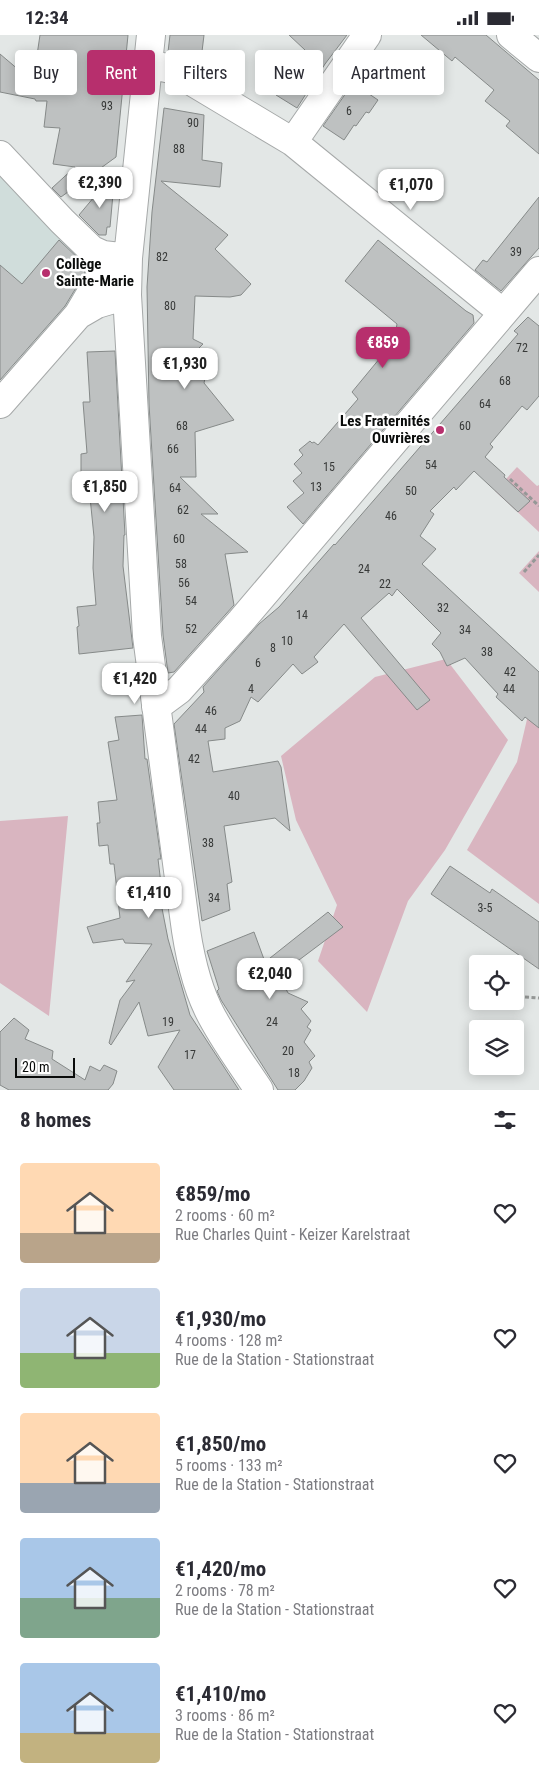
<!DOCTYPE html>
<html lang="en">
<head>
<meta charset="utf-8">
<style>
  :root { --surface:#fff; --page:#f7f7f7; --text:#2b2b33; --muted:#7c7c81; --accent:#b72f6d }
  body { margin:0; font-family:"Roboto Condensed",sans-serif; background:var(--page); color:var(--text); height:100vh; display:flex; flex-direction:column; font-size:19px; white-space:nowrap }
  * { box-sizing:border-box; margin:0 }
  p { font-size:16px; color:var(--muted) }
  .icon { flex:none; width:28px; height:28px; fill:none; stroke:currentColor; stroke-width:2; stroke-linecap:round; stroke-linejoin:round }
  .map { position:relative; height:1055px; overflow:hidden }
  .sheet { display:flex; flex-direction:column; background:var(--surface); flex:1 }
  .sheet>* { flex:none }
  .guide { position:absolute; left:15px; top:15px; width:510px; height:45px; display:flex; gap:10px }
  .tools { position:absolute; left:469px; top:920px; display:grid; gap:10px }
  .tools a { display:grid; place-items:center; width:55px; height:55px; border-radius:5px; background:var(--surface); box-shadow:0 2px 12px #0003; font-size:25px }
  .scale { position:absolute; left:15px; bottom:12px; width:60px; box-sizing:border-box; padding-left:5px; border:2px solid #0a0c0b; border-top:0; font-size:14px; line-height:18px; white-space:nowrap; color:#0a0c0b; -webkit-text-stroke:4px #fff; paint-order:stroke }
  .price { position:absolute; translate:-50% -42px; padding:0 11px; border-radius:10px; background:#fff; color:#222; font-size:16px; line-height:32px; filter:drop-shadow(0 1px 2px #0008) }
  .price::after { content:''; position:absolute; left:50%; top:30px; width:15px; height:11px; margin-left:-8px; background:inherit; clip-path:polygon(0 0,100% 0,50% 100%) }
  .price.active { background:var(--accent); color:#fff }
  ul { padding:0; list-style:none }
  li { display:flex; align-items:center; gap:15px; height:125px; padding:0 20px }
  li span { display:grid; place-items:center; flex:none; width:140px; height:100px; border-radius:5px; color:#555 }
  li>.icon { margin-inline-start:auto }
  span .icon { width:60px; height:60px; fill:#fffc; stroke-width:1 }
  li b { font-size:21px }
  h2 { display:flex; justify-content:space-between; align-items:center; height:60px; padding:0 20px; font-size:21px }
  .tag { padding:0 18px; border-radius:5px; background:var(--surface); box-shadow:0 2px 12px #0003; font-size:18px; line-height:45px }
  .tag.active { background:var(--accent); color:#fff }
  .status { display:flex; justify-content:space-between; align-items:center; height:35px; padding:0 25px; background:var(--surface); direction:ltr }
  .status svg { height:14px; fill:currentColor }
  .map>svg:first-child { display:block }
  .built { fill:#d0dddb }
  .green { fill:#d9b5c0 }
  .building { fill:#bec1c1; stroke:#868a89 }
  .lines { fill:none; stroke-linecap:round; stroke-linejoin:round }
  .minor-casing { stroke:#a6a9a9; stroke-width:30 }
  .path { stroke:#959897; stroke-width:3; stroke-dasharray:4 2.5; stroke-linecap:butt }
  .minor { stroke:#fff; stroke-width:28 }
  .poi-dot { fill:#b72f6d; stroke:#fff; stroke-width:2 }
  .labels { text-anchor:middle; stroke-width:5; stroke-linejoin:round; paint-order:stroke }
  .number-label { font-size:12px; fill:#373938 }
  .poi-label { font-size:15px; font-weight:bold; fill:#0a0c0b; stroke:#fff; text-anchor:start }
</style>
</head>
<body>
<div class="status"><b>12:34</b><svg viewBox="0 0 49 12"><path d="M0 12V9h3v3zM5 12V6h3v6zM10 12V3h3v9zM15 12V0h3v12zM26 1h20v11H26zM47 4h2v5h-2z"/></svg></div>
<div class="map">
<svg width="539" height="1055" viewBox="0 0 539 1055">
  <rect width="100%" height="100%" fill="#e3e7e6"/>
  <path class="built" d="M0 135 92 235V242L0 345Z"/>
  <path class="green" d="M517 432 537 451 539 450V497L495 456Z
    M539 516V557L519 538Z
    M446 624 508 705 445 815 408 866 367 977 318 926 337 870 296 785 281 721 375 642Z
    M539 662V869L467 815 517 727 528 680Z
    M68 781 49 981 0 948V786Z"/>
  <path class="building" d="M40 0H128L116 122 61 162 52 153 75 132 53 129 60 93 44 92 47 66H36L35 64 0 57V19L33 47Z
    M170 0H204L200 33 179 21 168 17Z
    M289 0H347L325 29 297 73 276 60 305 15Z
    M421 0H486L539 45V119L506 91 510 86 485 66 494 55 455 22 452 26Z
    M353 48 378 65 369 78 366 77 356 91 354 90 344 105 323 91Z
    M164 73 204 80 202 125 222 128 220 152 161 146 228 200 215 214 251 249 241 260 230 262 195 261 193 304 203 309 193 319 209 325 204 348 234 385 195 397 196 442H180L218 479H201L248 517 225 519 234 570 174 637 168 638 163 600 149 369 147 252 152 177Z
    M115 137 110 192H107L106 200H99L79 180Z
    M539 162V213L501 256 475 235 483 225 487 227Z
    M59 205 80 225 83 230 85 238 65 271 0 345V230L22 249Z
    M378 205 466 276 473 280 474 288 303 489 287 472 304 458 293 446 302 438 294 429 303 420 299 415 310 406 312 408 314 407 318 410 358 364 352 357 399 300 396 295 397 289 345 246Z
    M528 282 539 291V361L527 375 522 371 490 409 493 412 485 422 505 440 504 442 530 466 518 477 474 436 456 455 454 452 430 476 434 479 420 501 436 514 422 529 539 637V693L525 682 522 686 496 662 498 659 465 623 447 631 440 617 432 609 441 598 397 554 392 561 389 558 361 583 430 665 417 675 344 589 314 622 318 627 302 639 293 629 258 667 251 662 240 686 225 693V704L208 706 213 737 278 726 281 732 290 796 275 783 224 791 232 847 227 849 230 875 202 886 174 689 204 657 203 652 259 589 279 572 334 509 335 510 518 299 514 296Z
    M115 316 125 500H124L123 531 133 613 79 619 77 592 79 591 77 572 96 570 93 533 94 502 89 452 81 453V419L87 418 83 367H90L87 317Z
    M142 680 145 724H147L161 824H158L162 857 159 858 168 904 190 980 239 1055H174L158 1032 180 995 148 1001 139 967 111 1010 109 1008 120 965 135 945 126 947 152 909 125 908 123 904 93 908 87 892 120 883 114 829H110L108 810 99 811 97 788H100L98 767 117 765 108 707 119 705 115 682Z
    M450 831 490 858 492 854 539 887V934L431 859Z
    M328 877 343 892 279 940 288 958 308 967 301 974 311 986 307 992 311 995 304 1007 315 1021 309 1027 312 1033 304 1046 295 1055H278L221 965 217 956 219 954 207 916 254 897 265 927Z
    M14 983 29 995 25 1004 53 1016 52 1024 85 1045 90 1031 100 1036 104 1030 117 1036 113 1049 108 1055H9L0 1050V997Z"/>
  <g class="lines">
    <defs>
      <path id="minor" d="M151 0 128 223 127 260 147 601 184 881C188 913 194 945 208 974 222 1003 242 1029 259 1055
        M511 0 539 23
        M148 29 171 34 293 107 503 278
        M293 107 367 0
        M0 120 62 186 92 215 103 220 128 223
        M78 280 101 241 98 224 92 215
        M0 369 78 280 97 269 127 260
        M156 672 179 655 241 586 539 236"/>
    </defs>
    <use href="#minor" class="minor-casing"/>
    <path class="path" d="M510 444 539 471
      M524 537 539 520
      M525 962 539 963"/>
    <use href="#minor" class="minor"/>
  </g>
  <g class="poi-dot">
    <circle cx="46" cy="238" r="5"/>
    <circle cx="440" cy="395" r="5"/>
  </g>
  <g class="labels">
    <g class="number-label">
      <text x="107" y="75">93</text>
      <text x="349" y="80">6</text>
      <text x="193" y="92">90</text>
      <text x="179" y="118">88</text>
      <text x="516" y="221">39</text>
      <text x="162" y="226">82</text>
      <text x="170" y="275">80</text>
      <text x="522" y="317">72</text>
      <text x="505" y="350">68</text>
      <text x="485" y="373">64</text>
      <text x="182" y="395">68</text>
      <text x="465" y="395">60</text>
      <text x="173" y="418">66</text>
      <text x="431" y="434">54</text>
      <text x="329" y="436">15</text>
      <text x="316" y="456">13</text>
      <text x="175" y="457">64</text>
      <text x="411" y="460">50</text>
      <text x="183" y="479">62</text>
      <text x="391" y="485">46</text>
      <text x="179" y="508">60</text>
      <text x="181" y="533">58</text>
      <text x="364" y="538">24</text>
      <text x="184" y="552">56</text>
      <text x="385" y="553">22</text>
      <text x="191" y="570">54</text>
      <text x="443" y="577">32</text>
      <text x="302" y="584">14</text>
      <text x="191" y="598">52</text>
      <text x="465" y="599">34</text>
      <text x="287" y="610">10</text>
      <text x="273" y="617">8</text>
      <text x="487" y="621">38</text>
      <text x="258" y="632">6</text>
      <text x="510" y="641">42</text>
      <text x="251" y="658">4</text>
      <text x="509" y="658">44</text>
      <text x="211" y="680">46</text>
      <text x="201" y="698">44</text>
      <text x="194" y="728">42</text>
      <text x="234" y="765">40</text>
      <text x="208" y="812">38</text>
      <text x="214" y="867">34</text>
      <text x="485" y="877">3-5</text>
      <text x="168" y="991">19</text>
      <text x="272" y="991">24</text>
      <text x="288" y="1020">20</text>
      <text x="190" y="1024">17</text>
      <text x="294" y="1042">18</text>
    </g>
    <g class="poi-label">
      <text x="56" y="234">Collège<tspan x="56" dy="17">Sainte-Marie</tspan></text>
      <text x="430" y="391" text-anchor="end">Les Fraternités<tspan x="430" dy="17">Ouvrières</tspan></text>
    </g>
  </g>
</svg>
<div class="tools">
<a><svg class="icon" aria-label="locate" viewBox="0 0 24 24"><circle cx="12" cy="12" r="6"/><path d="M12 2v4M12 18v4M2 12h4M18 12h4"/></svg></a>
<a><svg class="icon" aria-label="layers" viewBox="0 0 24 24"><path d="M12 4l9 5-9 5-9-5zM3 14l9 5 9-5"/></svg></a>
</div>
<div class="scale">20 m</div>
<b class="price" style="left:100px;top:174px">€2,390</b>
<b class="price" style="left:411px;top:176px">€1,070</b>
<b class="price active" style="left:383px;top:334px">€859</b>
<b class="price" style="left:185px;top:355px">€1,930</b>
<b class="price" style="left:105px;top:478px">€1,850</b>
<b class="price" style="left:135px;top:670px">€1,420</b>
<b class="price" style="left:149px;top:884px">€1,410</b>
<b class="price" style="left:270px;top:965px">€2,040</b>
<div class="guide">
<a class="tag">Buy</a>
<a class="tag active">Rent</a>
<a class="tag">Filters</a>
<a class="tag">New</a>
<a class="tag">Apartment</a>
</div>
</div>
<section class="sheet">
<h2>8 homes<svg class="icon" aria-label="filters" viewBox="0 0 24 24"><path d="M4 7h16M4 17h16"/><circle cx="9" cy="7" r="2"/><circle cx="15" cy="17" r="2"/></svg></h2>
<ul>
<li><span style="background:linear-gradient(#ffd9b3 70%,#b9a48a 0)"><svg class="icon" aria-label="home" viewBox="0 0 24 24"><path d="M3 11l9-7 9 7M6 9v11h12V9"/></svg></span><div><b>€859/mo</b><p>2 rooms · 60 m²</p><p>Rue Charles Quint - Keizer Karelstraat</p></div><svg class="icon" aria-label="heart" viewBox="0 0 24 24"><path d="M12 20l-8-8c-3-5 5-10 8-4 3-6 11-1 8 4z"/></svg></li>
<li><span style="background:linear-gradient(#c9d6e8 65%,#8fb573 0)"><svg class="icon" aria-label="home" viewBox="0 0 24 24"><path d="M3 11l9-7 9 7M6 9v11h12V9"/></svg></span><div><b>€1,930/mo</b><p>4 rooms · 128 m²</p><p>Rue de la Station - Stationstraat</p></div><svg class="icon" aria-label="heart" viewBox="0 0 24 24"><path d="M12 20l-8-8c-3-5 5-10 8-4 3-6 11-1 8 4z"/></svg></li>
<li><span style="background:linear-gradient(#ffd9b3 70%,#9aa5b1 0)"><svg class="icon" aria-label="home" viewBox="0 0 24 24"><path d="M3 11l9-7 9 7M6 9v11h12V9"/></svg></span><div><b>€1,850/mo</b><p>5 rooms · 133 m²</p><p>Rue de la Station - Stationstraat</p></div><svg class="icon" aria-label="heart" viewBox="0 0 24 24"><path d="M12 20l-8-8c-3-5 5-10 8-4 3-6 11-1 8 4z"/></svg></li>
<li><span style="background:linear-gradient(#a9c7e8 60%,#7fa58c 0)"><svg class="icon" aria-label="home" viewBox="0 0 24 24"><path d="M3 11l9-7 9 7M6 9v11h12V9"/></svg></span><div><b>€1,420/mo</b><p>2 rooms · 78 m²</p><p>Rue de la Station - Stationstraat</p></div><svg class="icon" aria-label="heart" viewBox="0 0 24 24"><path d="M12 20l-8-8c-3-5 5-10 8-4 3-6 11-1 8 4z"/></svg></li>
<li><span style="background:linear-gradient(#a9c7e8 70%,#c2b280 0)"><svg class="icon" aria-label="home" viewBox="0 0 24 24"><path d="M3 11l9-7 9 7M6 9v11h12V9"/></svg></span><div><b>€1,410/mo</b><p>3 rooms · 86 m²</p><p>Rue de la Station - Stationstraat</p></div><svg class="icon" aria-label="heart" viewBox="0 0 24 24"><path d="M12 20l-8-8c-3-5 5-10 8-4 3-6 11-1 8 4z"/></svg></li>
</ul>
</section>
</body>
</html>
